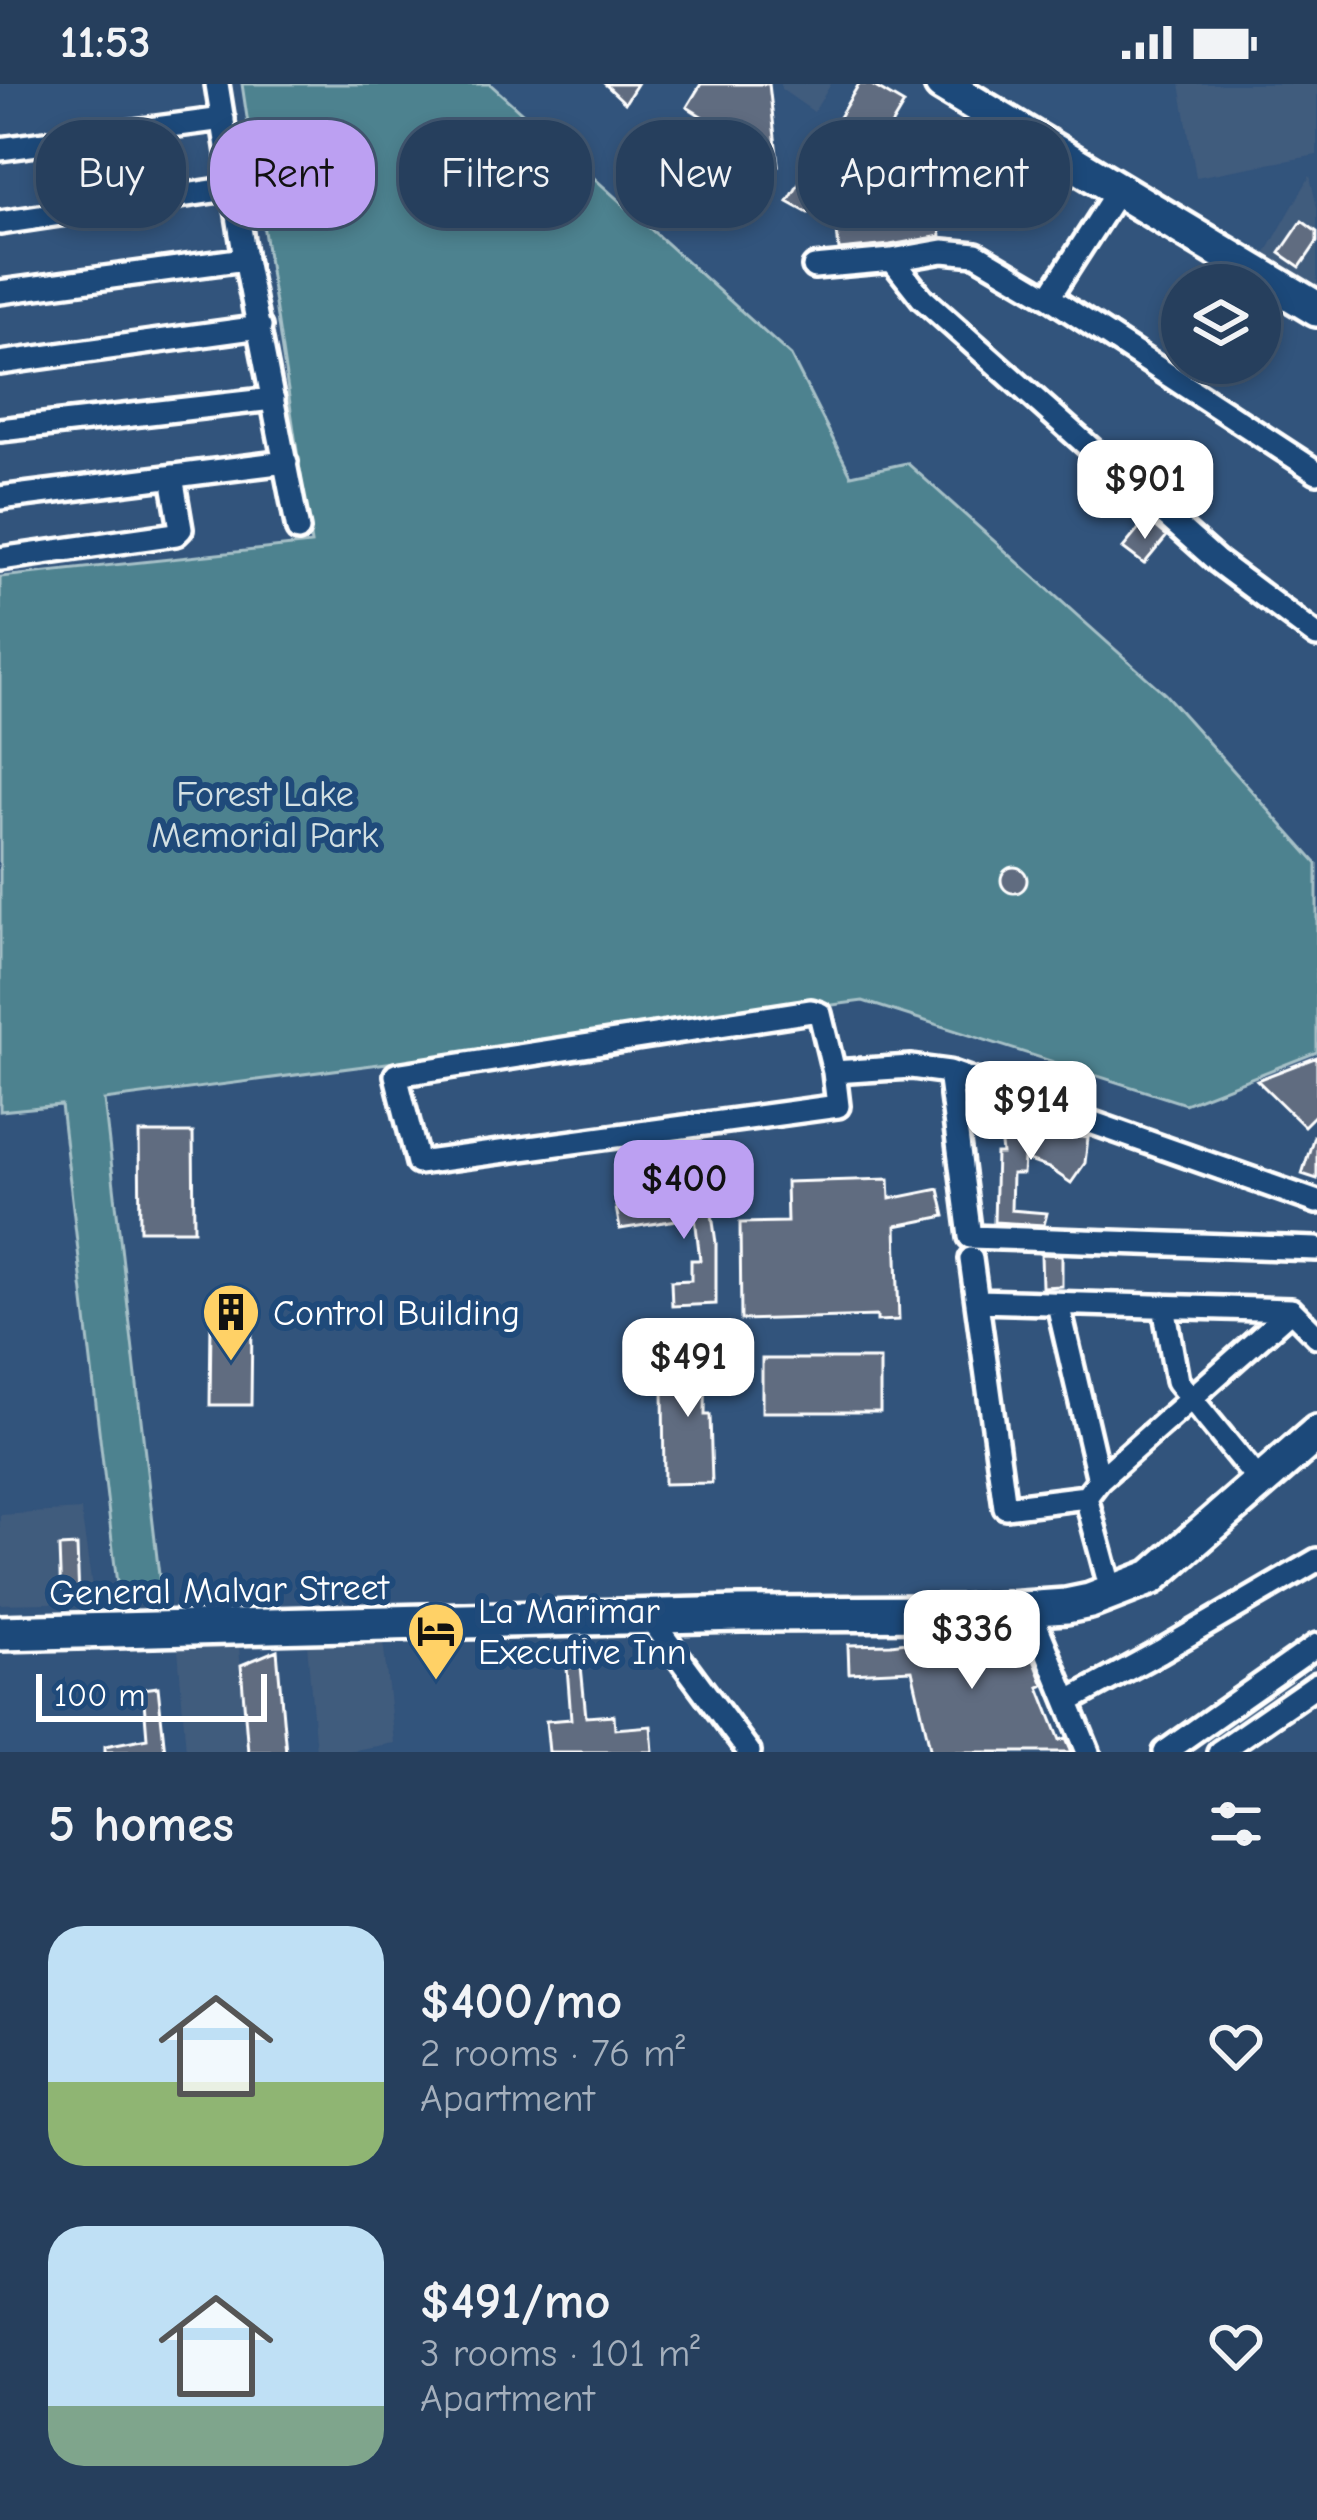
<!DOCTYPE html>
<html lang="en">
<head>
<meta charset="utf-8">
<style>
  :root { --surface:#263f5d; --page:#2e4663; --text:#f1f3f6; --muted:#a4afbc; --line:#425872; --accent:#bca0f2 }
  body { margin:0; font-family:"Comic Neue",sans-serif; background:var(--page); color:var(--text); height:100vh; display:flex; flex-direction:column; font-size:45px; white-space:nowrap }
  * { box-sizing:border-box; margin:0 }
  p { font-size:39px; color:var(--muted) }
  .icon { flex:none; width:66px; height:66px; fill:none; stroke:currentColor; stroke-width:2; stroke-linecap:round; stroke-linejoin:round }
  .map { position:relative; height:1668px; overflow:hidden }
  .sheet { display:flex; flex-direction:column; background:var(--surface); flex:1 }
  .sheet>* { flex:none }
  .hud { position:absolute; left:36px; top:36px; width:1245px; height:108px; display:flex; gap:24px }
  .buttons { position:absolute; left:1161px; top:180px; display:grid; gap:24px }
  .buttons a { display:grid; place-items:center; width:120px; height:120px; border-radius:50%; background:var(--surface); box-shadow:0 6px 18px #0003,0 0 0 3px var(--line); font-size:60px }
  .scale { position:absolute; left:36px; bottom:30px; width:231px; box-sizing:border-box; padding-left:12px; border:6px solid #fff; border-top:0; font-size:33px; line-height:42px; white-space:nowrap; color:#fff; -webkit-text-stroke:9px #1f4a7a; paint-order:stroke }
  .price { position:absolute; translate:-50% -102px; padding:0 27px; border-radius:24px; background:#fff; color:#222; font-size:39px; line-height:78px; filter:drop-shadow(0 3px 6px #0008) }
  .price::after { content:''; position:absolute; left:50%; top:72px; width:36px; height:27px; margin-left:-18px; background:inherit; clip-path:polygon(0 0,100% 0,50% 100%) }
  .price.on { background:var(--accent); color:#111 }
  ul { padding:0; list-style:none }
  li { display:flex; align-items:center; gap:36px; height:300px; padding:0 48px }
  li span { display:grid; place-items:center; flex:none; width:336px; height:240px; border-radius:36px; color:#555 }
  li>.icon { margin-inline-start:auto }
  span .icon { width:144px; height:144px; fill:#fffc; stroke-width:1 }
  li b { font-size:51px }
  h2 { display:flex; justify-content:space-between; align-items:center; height:144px; padding:0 48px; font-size:51px }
  .pill { padding:0 42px; border-radius:48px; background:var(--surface); box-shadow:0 6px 18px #0003,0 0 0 3px var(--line); font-size:42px; line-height:108px }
  .pill.on { background:var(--accent); color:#111 }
  .status { display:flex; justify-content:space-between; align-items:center; height:84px; padding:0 60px; background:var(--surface); direction:ltr }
  .status svg { height:33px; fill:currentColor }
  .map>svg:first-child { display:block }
  .built { fill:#405b7d }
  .green { fill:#4e828f; stroke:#a6c0c7; stroke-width:3 }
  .building { fill:#606c80; stroke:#fff; stroke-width:3 }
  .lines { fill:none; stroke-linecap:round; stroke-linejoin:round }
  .minor-casing { stroke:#fff; stroke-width:30 }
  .highway-casing { stroke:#fff; stroke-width:42 }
  .minor { stroke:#1f4a7a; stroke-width:21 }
  .highway { stroke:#1f4a7a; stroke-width:33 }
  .labels { text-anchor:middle; stroke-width:12; stroke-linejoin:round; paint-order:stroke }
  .park-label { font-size:36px; fill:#d3e0e3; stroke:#1f4a7a }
  .poi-label { font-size:36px; fill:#fff; stroke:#1f4a7a; text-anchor:start }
  .street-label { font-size:36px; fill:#fff; stroke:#1f4a7a }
</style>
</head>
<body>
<div class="status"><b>11:53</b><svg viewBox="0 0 49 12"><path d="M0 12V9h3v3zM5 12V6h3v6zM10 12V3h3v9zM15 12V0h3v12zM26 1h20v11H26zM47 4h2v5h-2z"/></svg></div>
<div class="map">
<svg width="1317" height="1668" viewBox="0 0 1317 1668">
  <rect width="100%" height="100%" fill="#32547c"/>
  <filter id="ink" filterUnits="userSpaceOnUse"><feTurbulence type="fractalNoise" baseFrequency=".00833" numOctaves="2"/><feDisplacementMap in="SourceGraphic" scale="24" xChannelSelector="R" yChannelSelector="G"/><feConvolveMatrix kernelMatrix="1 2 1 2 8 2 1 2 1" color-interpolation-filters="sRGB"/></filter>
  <g filter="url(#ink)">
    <path class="built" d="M781 0H831L814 28 781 5Z
      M1180 0H1317V71L1196 93Z
      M1310 92 1317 124V208L1262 176Z
      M81 1426 94 1518 0 1520V1431Z
      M383 1556 394 1659 343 1668H316L307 1559Z
      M239 1563 248 1668H186L178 1564Z"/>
    <path class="green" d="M242 0H490L791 272 851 391 907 379 1165 610 1317 780V968L1185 1020 863 917 104 1016 162 1517H119L61 1021 0 1027V493L311 460Z"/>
    <path class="building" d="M605 0H637L625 19Z
      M701 0H769L778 80 687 23Z
      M859 0H870L904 20 842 124 808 129 788 118Z
      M966 56 1023 91 1001 111 995 108 992 113 937 120 941 152 890 161 839 166 836 136 875 132V128L911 124 939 75 950 82Z
      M1302 137 1317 148V158L1300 183 1280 169Z
      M1147 435 1167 452 1144 480 1123 464Z
      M1001 796a13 13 0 1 1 26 0a13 13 0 1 1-26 0Z
      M1317 973V1029L1304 1042 1257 996Z
      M1019 1029 1020 1035 1030 1038 1029 1045 1059 1055 1060 1050 1088 1054 1085 1079 1071 1099 1049 1084 1024 1075 1023 1090H1012L1011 1126 1047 1129 1044 1141 994 1138 996 1070H1002L998 1031Z
      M139 1049H193L194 1146H140Z
      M1314 1052H1317V1095L1302 1090Z
      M889 1095 890 1115 939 1105 945 1132 896 1142 899 1236 877 1237V1232L741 1236 740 1139 787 1138 786 1098Z
      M713 1108 716 1130H712L716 1159V1220L672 1222 671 1197 691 1196V1176H700L695 1133 620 1145 616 1123Z
      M1041 1170 1062 1171V1202L1042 1203Z
      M211 1236 252 1237 251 1321H210Z
      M677 1258H706L705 1331H710L712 1399 664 1400 663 1303H676Z
      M762 1275H880V1328H762Z
      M77 1462 79 1514 61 1515 59 1463Z
      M1016 1546H1022L1044 1601 1039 1603 1060 1656 1066 1654 1072 1668H931L912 1586 849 1589 848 1561 891 1560 968 1550 970 1562Z
      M277 1566 286 1668H248L241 1581Z
      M581 1582 586 1633 614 1631 615 1645 651 1642 653 1668H549L546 1637 571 1635 567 1583Z
      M158 1603 165 1668H105V1662L147 1654 143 1605Z"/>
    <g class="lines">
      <defs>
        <path id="minor" d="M217 0 245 175 298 446
          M0 65 223 35
          M0 139 233 104
          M892 176 922 214 1218 478 1317 552
          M814 183 892 176 943 167 976 170 1049 213 1317 388
          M0 208 245 175
          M1049 213 1118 106
          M0 279 260 243
          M0 346 273 315
          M0 414 286 378
          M0 475 176 450 181 445 172 392
          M811 927 820 930 834 988 838 1022 418 1079 396 991Z
          M834 988 911 983 949 988 1317 1118
          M949 988 970 1153 1317 1165
          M971 1175 1005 1423 1086 1413 1099 1396 1291 1226
          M977 1217 1291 1226 1317 1252
          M1058 1220 1099 1396
          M1164 1222 1177 1297 1261 1400
          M1086 1413 1112 1510
          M1030 1526 1088 1668
          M649 1533 749 1668
          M1069 1617 1161 1567 1317 1476
          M1165 1668 1317 1561
          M1219 1668 1317 1600"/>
        <path id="highway" d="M942 0 1317 225
          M0 1549 741 1530 964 1529 1066 1522 1090 1517 1152 1493 1317 1349"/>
      </defs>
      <use href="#minor" class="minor-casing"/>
      <use href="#highway" class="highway-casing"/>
      <use href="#minor" class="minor"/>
      <use href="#highway" class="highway"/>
    </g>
  </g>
  <defs>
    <symbol id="building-pin" viewBox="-11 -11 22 30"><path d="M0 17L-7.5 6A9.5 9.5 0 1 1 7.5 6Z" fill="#ffd166" stroke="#1f4a7a"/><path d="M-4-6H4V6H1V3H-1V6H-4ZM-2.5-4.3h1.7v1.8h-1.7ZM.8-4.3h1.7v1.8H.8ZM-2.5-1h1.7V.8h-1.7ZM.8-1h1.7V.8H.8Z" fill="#111"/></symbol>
    <symbol id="hotel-pin" viewBox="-11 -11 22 30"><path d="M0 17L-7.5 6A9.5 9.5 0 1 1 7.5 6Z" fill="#ffd166" stroke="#1f4a7a"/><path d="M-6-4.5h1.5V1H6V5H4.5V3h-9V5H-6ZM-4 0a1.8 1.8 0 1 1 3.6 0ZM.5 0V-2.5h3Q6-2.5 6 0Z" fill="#111"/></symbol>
  </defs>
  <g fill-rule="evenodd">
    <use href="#building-pin" x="198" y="1195" width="66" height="90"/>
    <use href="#hotel-pin" x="403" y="1514" width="66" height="90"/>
  </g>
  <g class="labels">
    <g class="park-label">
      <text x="265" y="722">Forest Lake<tspan x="265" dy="41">Memorial Park</tspan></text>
    </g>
    <g class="poi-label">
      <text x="273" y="1241">Control Building</text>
      <text x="478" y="1539">La Marimar<tspan x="478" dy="41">Executive Inn</tspan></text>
    </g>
    <g class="street-label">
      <text transform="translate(219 1505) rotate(-1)" y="13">General Malvar Street</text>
    </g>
  </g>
</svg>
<div class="buttons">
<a><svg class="icon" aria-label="layers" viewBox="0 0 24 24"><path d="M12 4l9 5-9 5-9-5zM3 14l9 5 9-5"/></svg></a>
</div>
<div class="scale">100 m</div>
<b class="price" style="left:1145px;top:458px">$901</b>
<b class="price" style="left:1031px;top:1079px">$914</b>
<b class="price on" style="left:684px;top:1158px">$400</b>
<b class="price" style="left:688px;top:1336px">$491</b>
<b class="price" style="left:972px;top:1608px">$336</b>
<div class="hud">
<a class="pill">Buy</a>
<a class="pill on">Rent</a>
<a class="pill">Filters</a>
<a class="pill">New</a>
<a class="pill">Apartment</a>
</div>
</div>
<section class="sheet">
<h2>5 homes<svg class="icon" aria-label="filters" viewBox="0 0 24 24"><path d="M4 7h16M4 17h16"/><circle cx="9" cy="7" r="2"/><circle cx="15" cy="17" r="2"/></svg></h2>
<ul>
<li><span style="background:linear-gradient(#bfe0f5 65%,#8fb573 0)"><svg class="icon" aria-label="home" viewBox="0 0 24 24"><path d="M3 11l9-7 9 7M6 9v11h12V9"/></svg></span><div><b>$400/mo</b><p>2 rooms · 76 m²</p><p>Apartment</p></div><svg class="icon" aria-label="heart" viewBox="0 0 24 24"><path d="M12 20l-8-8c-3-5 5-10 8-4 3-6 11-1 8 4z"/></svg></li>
<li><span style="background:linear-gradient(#bfe0f5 75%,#7fa58c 0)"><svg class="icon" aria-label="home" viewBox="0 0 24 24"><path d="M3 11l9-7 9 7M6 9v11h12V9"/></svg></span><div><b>$491/mo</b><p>3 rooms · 101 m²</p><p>Apartment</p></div><svg class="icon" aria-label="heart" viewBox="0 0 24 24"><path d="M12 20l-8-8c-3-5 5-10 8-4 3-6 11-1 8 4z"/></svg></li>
</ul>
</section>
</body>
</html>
